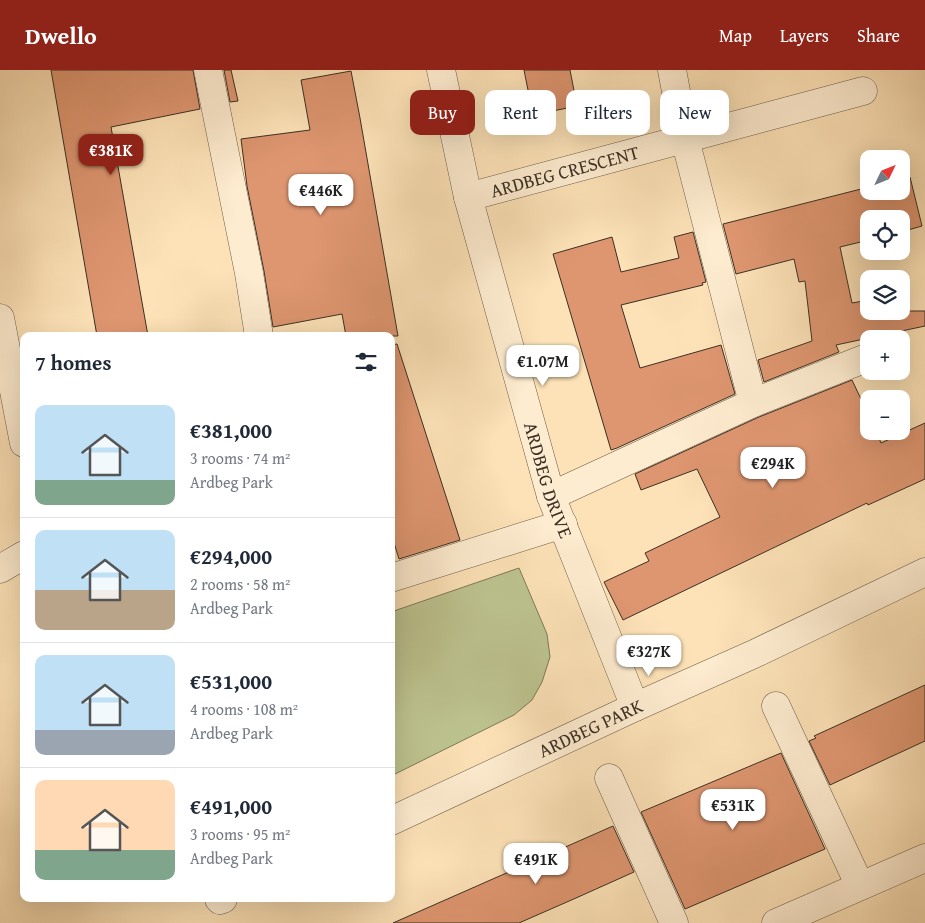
<!DOCTYPE html>
<html lang="en">
<head>
<meta charset="utf-8">
<style>
  :root { --surface:#fff; --page:#f6f6f7; --text:#1f2937; --muted:#747a83; --line:#e0e1e3; --accent:#8f2418 }
  body { margin:0; font-family:"Gentium Book Plus",serif; background:var(--page); color:var(--text); height:100vh; display:flex; flex-direction:column; font-size:19px; white-space:nowrap }
  * { box-sizing:border-box; margin:0 }
  p { font-size:16px; color:var(--muted) }
  .icon { flex:none; width:28px; height:28px; fill:none; stroke:currentColor; stroke-width:2; stroke-linecap:round; stroke-linejoin:round }
  .map { position:relative; flex:1; overflow:hidden }
  .panel { position:absolute; left:20px; top:262px; width:375px; height:570px; display:flex; flex-direction:column; background:var(--surface); border-radius:10px; box-shadow:0 5px 20px #0002 }
  .panel>* { flex:none }
  .top-card { position:absolute; left:410px; top:20px; width:440px; height:45px; display:flex; gap:10px }
  .needle { width:32px; rotate:47deg }
  .buttons { position:absolute; left:860px; top:80px; display:grid; gap:10px }
  .buttons a { display:grid; place-items:center; width:50px; height:50px; border-radius:10px; background:var(--surface); box-shadow:0 5px 20px #0002; font-size:25px }
  .price { position:absolute; translate:-50% -42px; padding:0 11px; border-radius:10px; background:#fff; color:#222; font-size:16px; line-height:32px; filter:drop-shadow(0 1px 2px #0008) }
  .price::after { content:''; position:absolute; left:50%; top:30px; width:15px; height:11px; margin-left:-8px; background:inherit; clip-path:polygon(0 0,100% 0,50% 100%) }
  .price.on { background:var(--accent); color:#fff }
  ul { padding:0; list-style:none }
  li { display:flex; align-items:center; gap:15px; height:125px; padding:0 15px }
  li+li { border-top:1px solid var(--line) }
  li span { display:grid; place-items:center; flex:none; width:140px; height:100px; border-radius:10px; color:#555 }
  li>.icon { margin-inline-start:auto }
  span .icon { width:60px; height:60px; fill:#fffc; stroke-width:1 }
  li b { font-size:21px }
  h2 { display:flex; justify-content:space-between; align-items:center; height:60px; padding:0 15px; font-size:21px }
  .chip { padding:0 18px; border-radius:10px; background:var(--surface); box-shadow:0 5px 20px #0002; font-size:18px; line-height:45px }
  .chip.on { background:var(--accent); color:#fff }
  header { display:flex; align-items:center; gap:30px; box-sizing:border-box; height:70px; padding:0 25px; background:var(--accent); color:#fff }
  header strong { font-size:24px }
  nav { display:flex; gap:28px; margin-inline-start:auto; font-size:18px }
  .map>svg:first-child { display:block }
  .green { fill:#bdc490; stroke:#7c7a5a }
  .building { fill:#de9670; stroke:#3a3025 }
  .lines { fill:none; stroke-linecap:round; stroke-linejoin:round }
  .minor-casing { stroke:#6b5c4a; stroke-width:29 }
  .minor { stroke:#feecd0; stroke-width:28 }
  .labels { text-anchor:middle; stroke-width:4; stroke-linejoin:round; paint-order:stroke }
  .street-label { font-size:19px; fill:#3a3025; stroke:#feecd0 }
</style>
</head>
<body>
<header>
<strong>Dwello</strong>
<nav><a>Map</a><a>Layers</a><a>Share</a></nav>
</header>
<div class="map">
<svg width="925" height="853" viewBox="0 0 925 853">
  <rect width="100%" height="100%" fill="#fde2b7"/>
  <filter id="stains"><feTurbulence type="fractalNoise" baseFrequency=".004" numOctaves="4"/><feColorMatrix values="0 0 0 0 .2 0 0 0 0 .09 0 0 0 0 .02 0 0 0 .5 -.17"/></filter>
  <radialGradient id="worn" r=".72"><stop offset=".6" stop-color="#630" stop-opacity="0"/><stop offset="1" stop-color="#630" stop-opacity=".3"/></radialGradient>
  <path class="green" d="M519 498 547 564 550 587 542 612 532 630 514 645 391 706V542Z"/>
  <path class="building" d="M51 0H193L200 39 111 57 148 266H97Z
    M224 0H231L238 31 230 32Z
    M524 0H570L577 36 533 45Z
    M351 1 360 48 398 266H346L342 244 273 257 264 201 247 116 241 69 310 60 301 10Z
    M910 107 922 156 901 162V149H869V170L840 177 852 233 869 230V241H925V256L836 275 839 282 764 312 758 290 812 271 805 211 799 212 794 189 736 204 723 154 869 117V121H901V109Z
    M693 162 706 212 702 213 703 215 621 235 640 298 721 275 735 324 617 378 611 380 553 184 612 167 621 202 679 188 674 167Z
    M397 274 460 470 399 489 391 463V275Z
    M852 310 869 346V361H876L881 373 925 353V409L868 435 867 433 623 550 604 512 649 491 645 483 720 447 697 399 641 420 635 404 759 347Z
    M925 615V671L830 715 809 671 816 668 814 666Z
    M781 683 825 779 685 839 641 742Z
    M613 756 634 802 576 828 519 853H393Z"/>
  <g class="lines">
    <defs>
      <g id="minor">
        <path d="M208 0 249 203 259 266"/>
        <path id="s1" d="M441 0 468 127 551 426 635 637"/>
        <path d="M672 0 685 69 753 333"/>
        <path id="s2" d="M468 127 863 21"/>
        <path d="M0 248 24 373"/>
        <path d="M551 426 753 333 869 287"/>
        <path d="M0 499 24 485"/>
        <path d="M391 508 563 454"/>
        <path d="M776 636 860 816"/>
        <path d="M609 708 674 853"/>
        <path id="s3" d="M391 751 635 637 754 584 925 502"/>
        <path d="M219 829 220 830 223 829"/>
        <path d="M776 853 925 788"/>
      </g>
    </defs>
    <use href="#minor" class="minor-casing"/>
    <use href="#minor" class="minor"/>
  </g>
  <g class="labels">
    <g class="street-label">
      <text dy="7" stroke="none"><textPath href="#s2" startOffset="100">ARDBEG CRESCENT</textPath></text>
      <text dy="7" stroke="none"><textPath href="#s1" startOffset="424">ARDBEG DRIVE</textPath></text>
      <text dy="7" stroke="none"><textPath href="#s3" startOffset="220">ARDBEG PARK</textPath></text>
    </g>
  </g>
  <rect width="100%" height="100%" filter="url(#stains)"/>
  <rect width="100%" height="100%" fill="url(#worn)"/>
</svg>
<div class="buttons">
<a><svg class="needle" viewBox="-14 -14 28 28"><path d="M0-13l5 13h-10z" fill="#e53935"/><path d="M0 13l5-13h-10z" fill="#747a83"/></svg></a>
<a><svg class="icon" aria-label="locate" viewBox="0 0 24 24"><circle cx="12" cy="12" r="6"/><path d="M12 2v4M12 18v4M2 12h4M18 12h4"/></svg></a>
<a><svg class="icon" aria-label="layers" viewBox="0 0 24 24"><path d="M12 4l9 5-9 5-9-5zM3 14l9 5 9-5"/></svg></a>
<a>+</a>
<a>−</a>
</div>
<b class="price on" style="left:111px;top:106px">€381K</b>
<b class="price" style="left:321px;top:146px">€446K</b>
<b class="price" style="left:543px;top:317px">€1.07M</b>
<b class="price" style="left:773px;top:419px">€294K</b>
<b class="price" style="left:649px;top:607px">€327K</b>
<b class="price" style="left:733px;top:761px">€531K</b>
<b class="price" style="left:536px;top:815px">€491K</b>
<div class="top-card">
<a class="chip on">Buy</a>
<a class="chip">Rent</a>
<a class="chip">Filters</a>
<a class="chip">New</a>
</div>
<section class="panel">
<h2>7 homes<svg class="icon" aria-label="filters" viewBox="0 0 24 24"><path d="M4 7h16M4 17h16"/><circle cx="9" cy="7" r="2"/><circle cx="15" cy="17" r="2"/></svg></h2>
<ul>
<li><span style="background:linear-gradient(#bfe0f5 75%,#7fa58c 0)"><svg class="icon" aria-label="home" viewBox="0 0 24 24"><path d="M3 11l9-7 9 7M6 9v11h12V9"/></svg></span><div><b>€381,000</b><p>3 rooms · 74 m²</p><p>Ardbeg Park</p></div></li>
<li><span style="background:linear-gradient(#bfe0f5 60%,#b9a48a 0)"><svg class="icon" aria-label="home" viewBox="0 0 24 24"><path d="M3 11l9-7 9 7M6 9v11h12V9"/></svg></span><div><b>€294,000</b><p>2 rooms · 58 m²</p><p>Ardbeg Park</p></div></li>
<li><span style="background:linear-gradient(#bfe0f5 75%,#9aa5b1 0)"><svg class="icon" aria-label="home" viewBox="0 0 24 24"><path d="M3 11l9-7 9 7M6 9v11h12V9"/></svg></span><div><b>€531,000</b><p>4 rooms · 108 m²</p><p>Ardbeg Park</p></div></li>
<li><span style="background:linear-gradient(#ffd9b3 70%,#7fa58c 0)"><svg class="icon" aria-label="home" viewBox="0 0 24 24"><path d="M3 11l9-7 9 7M6 9v11h12V9"/></svg></span><div><b>€491,000</b><p>3 rooms · 95 m²</p><p>Ardbeg Park</p></div></li>
</ul>
</section>
</div>
</body>
</html>
